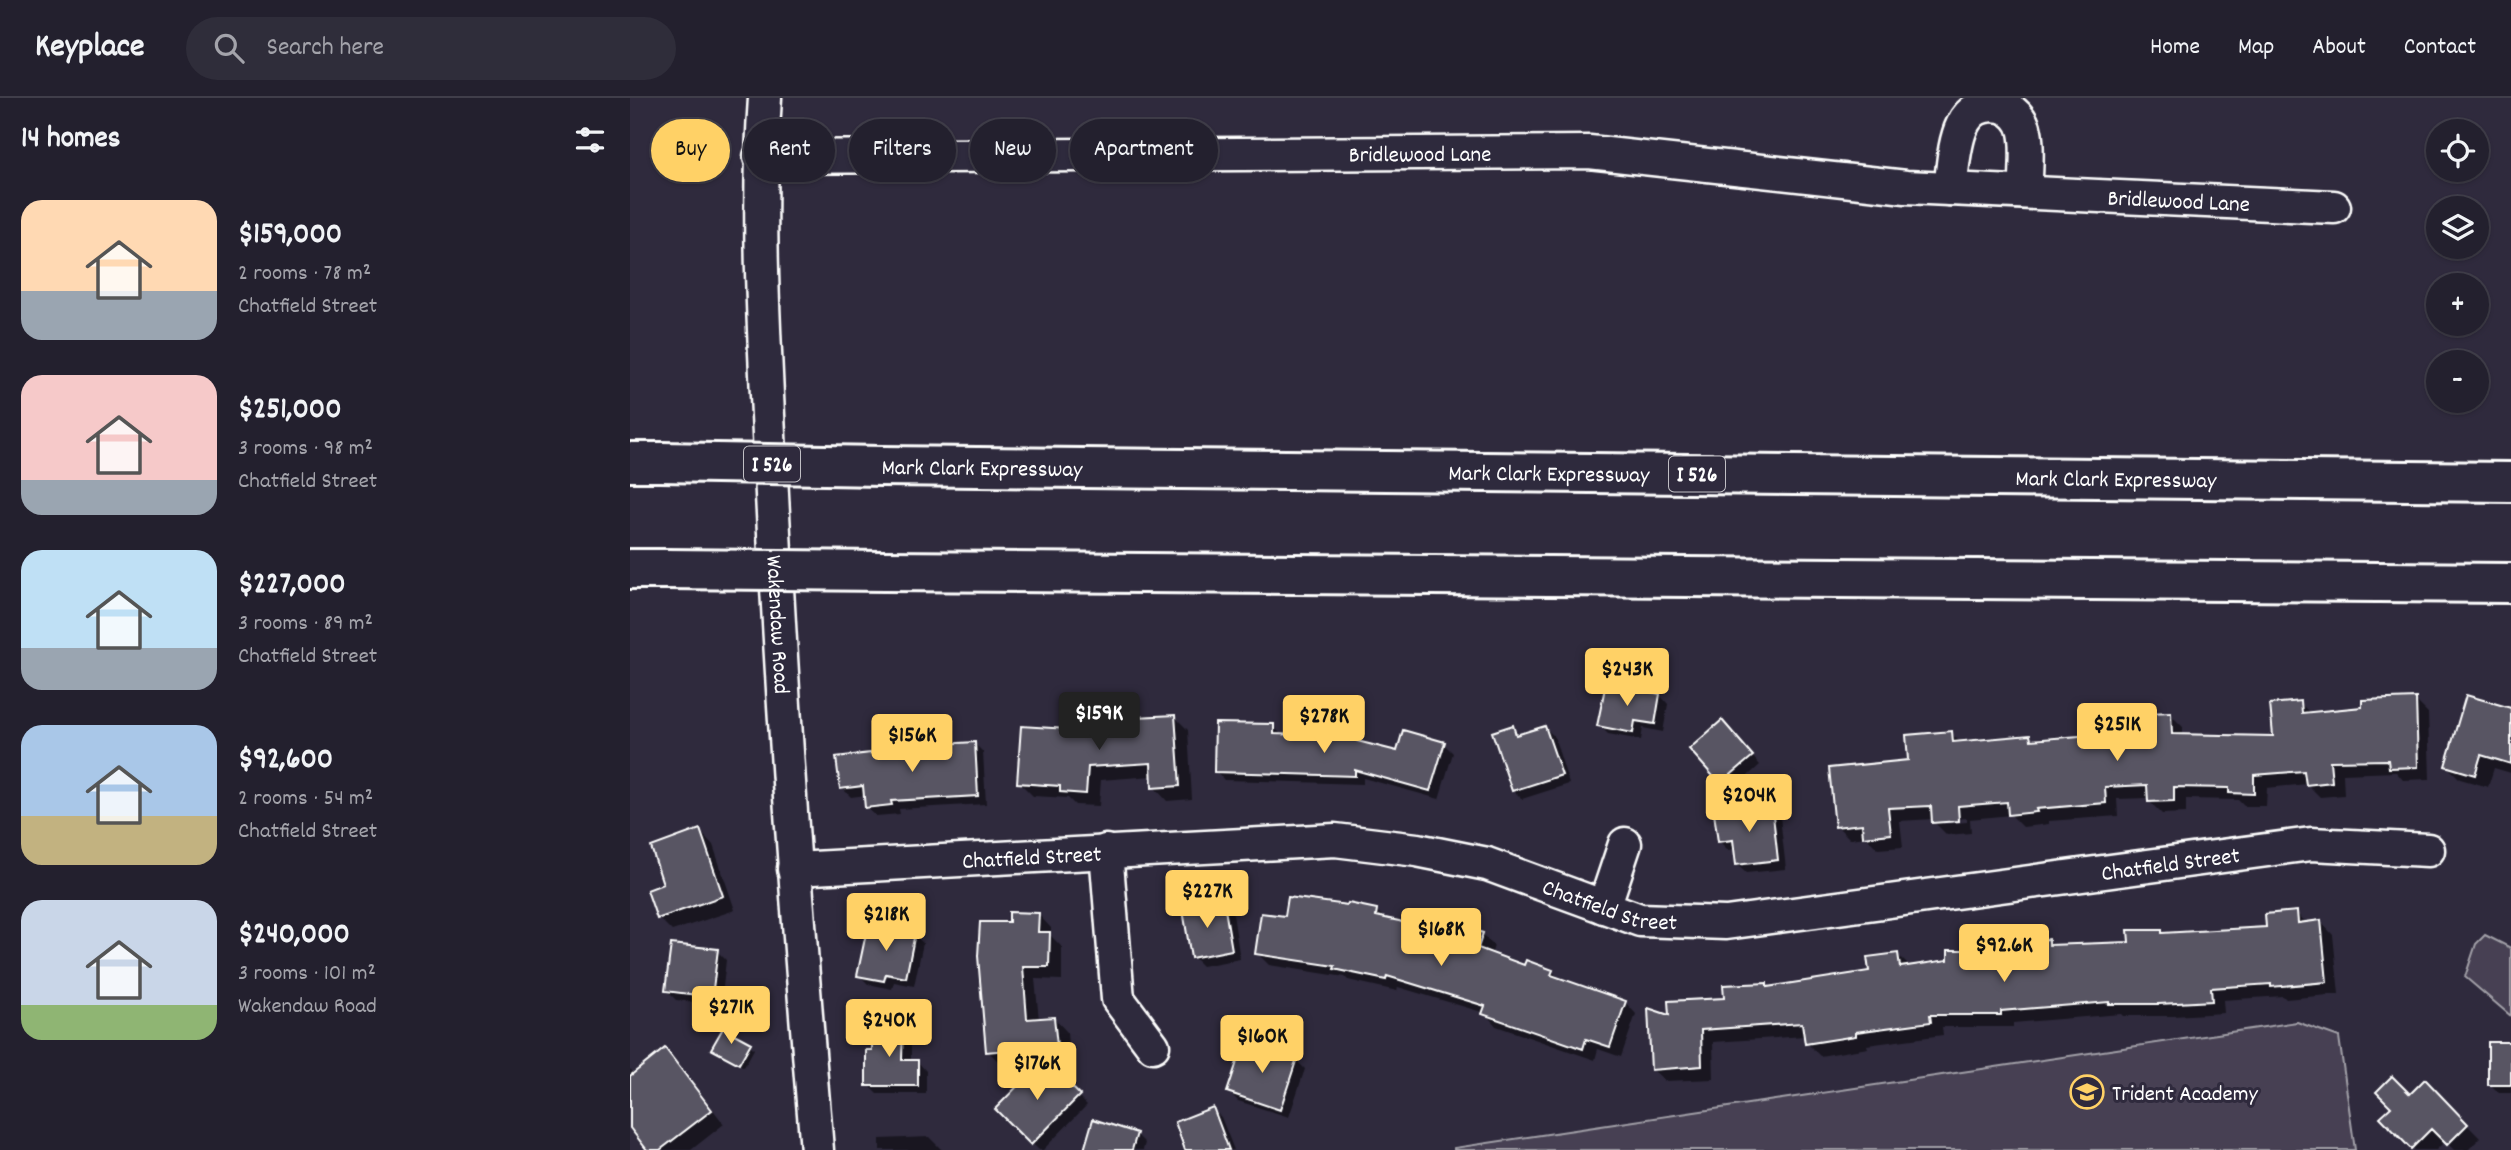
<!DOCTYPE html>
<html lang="en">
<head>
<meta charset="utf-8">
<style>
  :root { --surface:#23202e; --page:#2f2d3a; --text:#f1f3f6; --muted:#a3a3aa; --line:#403e4a; --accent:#ffd166 }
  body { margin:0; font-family:Dekko,sans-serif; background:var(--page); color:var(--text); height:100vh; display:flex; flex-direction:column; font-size:26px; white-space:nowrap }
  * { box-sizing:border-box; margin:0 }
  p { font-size:23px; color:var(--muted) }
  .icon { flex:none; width:38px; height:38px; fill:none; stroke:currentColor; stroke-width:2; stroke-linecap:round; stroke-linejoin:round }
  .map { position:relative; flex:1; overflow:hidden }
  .side { display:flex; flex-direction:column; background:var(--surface); width:630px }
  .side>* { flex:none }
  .guide { position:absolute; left:21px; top:21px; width:665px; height:63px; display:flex; gap:14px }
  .buttons { position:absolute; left:1796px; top:21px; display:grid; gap:14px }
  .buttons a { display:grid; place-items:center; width:63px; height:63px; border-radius:50%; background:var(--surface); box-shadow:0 2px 5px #0004,0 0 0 2px var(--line); font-size:35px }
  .price { position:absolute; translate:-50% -60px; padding:0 16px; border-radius:7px; background:var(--accent); color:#111; font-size:23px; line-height:46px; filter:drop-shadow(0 2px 4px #0008) }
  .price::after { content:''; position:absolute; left:50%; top:42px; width:21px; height:16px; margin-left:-10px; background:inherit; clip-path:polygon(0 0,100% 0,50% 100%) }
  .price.active { background:#222; color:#fff }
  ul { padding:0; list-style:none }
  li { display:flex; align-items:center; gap:21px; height:175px; padding:0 21px }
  li span { display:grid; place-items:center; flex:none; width:196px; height:140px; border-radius:21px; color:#555 }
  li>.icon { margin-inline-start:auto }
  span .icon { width:84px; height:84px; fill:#fffc; stroke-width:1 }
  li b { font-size:30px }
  h2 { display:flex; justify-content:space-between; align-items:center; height:84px; padding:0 21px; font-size:30px }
  .chip { padding:0 24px; border-radius:32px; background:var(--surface); box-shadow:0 2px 5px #0004,0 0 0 2px var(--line); font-size:24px; line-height:63px }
  .chip.active { background:var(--accent); color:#111 }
  header { display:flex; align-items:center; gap:42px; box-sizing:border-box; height:98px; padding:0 35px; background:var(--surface); border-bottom:2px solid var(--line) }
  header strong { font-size:33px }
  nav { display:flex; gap:38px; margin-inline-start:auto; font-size:24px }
  .search { width:490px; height:63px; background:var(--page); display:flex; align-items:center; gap:18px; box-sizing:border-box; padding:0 24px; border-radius:38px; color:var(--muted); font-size:26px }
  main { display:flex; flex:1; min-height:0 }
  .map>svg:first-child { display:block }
  .green { fill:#464152; stroke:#a2a0a8; stroke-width:2 }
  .shadow { fill:#0007; fill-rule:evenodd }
  .building { fill:#595564; stroke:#fff; stroke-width:2 }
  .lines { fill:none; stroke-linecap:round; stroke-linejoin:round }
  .minor-casing { stroke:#fff; stroke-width:37 }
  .motorway-casing { stroke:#fff; stroke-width:44 }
  .minor { stroke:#2f2a3d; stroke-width:32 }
  .motorway { stroke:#2f2a3d; stroke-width:38 }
  .motorway-bridge-casing { stroke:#fff; stroke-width:44; stroke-linecap:butt }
  .motorway-bridge { stroke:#2f2a3d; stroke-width:38 }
  .labels { text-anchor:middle; stroke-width:6; stroke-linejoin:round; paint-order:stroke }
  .shield { fill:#2f2a3d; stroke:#c1bfc5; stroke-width:2 }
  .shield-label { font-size:21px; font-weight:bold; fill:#fff }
  .street-label { font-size:23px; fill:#fff; stroke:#2f2a3d }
  .poi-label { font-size:23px; fill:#fff; stroke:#2f2a3d; text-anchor:start }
</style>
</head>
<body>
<header>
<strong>Keyplace</strong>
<div class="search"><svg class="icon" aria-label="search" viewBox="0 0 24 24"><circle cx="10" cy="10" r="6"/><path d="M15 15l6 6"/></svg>Search here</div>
<nav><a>Home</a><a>Map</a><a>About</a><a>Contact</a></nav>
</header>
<main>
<section class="side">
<h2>14 homes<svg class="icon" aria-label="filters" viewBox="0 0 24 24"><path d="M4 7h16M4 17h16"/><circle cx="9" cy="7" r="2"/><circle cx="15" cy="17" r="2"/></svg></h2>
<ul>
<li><span style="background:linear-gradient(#ffd9b3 65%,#9aa5b1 0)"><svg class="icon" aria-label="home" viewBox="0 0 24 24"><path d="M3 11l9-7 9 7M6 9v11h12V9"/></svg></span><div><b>$159,000</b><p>2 rooms · 78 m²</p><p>Chatfield Street</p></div></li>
<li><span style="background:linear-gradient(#f6c9c9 75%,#9aa5b1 0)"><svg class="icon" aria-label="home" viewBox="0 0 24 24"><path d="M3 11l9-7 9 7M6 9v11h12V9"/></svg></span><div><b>$251,000</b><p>3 rooms · 98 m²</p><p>Chatfield Street</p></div></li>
<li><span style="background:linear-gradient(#bfe0f5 70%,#9aa5b1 0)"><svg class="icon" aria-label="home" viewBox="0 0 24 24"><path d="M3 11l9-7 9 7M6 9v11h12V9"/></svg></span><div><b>$227,000</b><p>3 rooms · 89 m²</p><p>Chatfield Street</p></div></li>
<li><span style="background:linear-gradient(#a9c7e8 65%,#c2b280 0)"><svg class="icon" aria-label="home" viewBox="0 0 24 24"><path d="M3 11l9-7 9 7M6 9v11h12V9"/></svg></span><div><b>$92,600</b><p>2 rooms · 54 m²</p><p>Chatfield Street</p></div></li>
<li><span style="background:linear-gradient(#c9d6e8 75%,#8fb573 0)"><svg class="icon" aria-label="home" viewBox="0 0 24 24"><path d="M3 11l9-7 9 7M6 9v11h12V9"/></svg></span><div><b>$240,000</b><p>3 rooms · 101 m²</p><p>Wakendaw Road</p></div></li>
</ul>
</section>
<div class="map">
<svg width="1881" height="1052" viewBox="0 0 1881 1052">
  <rect width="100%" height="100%" fill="#2f2a3d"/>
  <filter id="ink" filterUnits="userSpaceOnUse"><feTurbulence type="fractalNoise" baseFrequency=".0143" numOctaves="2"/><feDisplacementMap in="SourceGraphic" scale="14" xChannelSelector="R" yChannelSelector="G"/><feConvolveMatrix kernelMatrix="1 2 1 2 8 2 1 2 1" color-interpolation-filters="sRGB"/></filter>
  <g filter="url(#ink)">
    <path class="green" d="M1855 837 1881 850V918L1835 879 1846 846Z
      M1667 924 1709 939 1725 1052H824V1050Z"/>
    <path class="shadow" d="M1030 597 1038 606 1033 634 1013 630 1011 642 978 636 969 627Z
      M1785 602 1798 615 1800 681 1773 682 1766 674 1713 676 1714 697 1690 699 1677 686 1637 690 1636 708H1614L1608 702 1556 701V715L1532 716 1519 703V700L1487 701 1488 718 1419 723V726L1393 729 1381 717 1340 721 1341 735 1317 737 1304 724 1303 721 1270 723 1273 749 1248 751 1236 739 1220 741 1207 728 1280 663 1321 635 1331 645 1399 639 1404 643 1499 636 1540 616 1553 629V638L1645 639 1670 605 1681 616 1734 611ZM1337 720V724L1313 726V722Z
      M1881 612V675L1864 670 1858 689 1830 681 1817 668Z
      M544 618 558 632 562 701 537 703 524 689 523 678 471 682 469 708 445 707 438 700 403 698 389 684 488 636Z
      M643 628 652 637 726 641 731 646 768 655 814 646 823 655 809 701 733 680V686L594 682 586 673Z
      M882 629 891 638 915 630 924 638 939 686 892 701 884 693 864 635Z
      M1100 633 1130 667 1100 694 1061 651Z
      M344 645 353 654 356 706 269 711 270 716 246 718 237 710 236 697 221 699 212 690Z
      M1141 710 1150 719 1156 771 1116 775 1107 767 1106 751 1098 752 1090 744Z
      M70 733 83 747 105 812 42 833 29 820 36 787Z
      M594 807 603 816 610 861 572 868 563 859Z
      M747 813 756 822 821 842 852 836 864 848 861 857 895 869 922 873 932 883 995 904 1006 916 991 959 968 951 965 962 866 928 855 915 768 889 767 893 718 882 715 879 639 867 627 855 656 820Z
      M1666 815 1677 825 1691 824 1703 837 1709 896 1656 901 1653 898 1593 902 1594 915 1543 918H1493L1491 916 1383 925V929H1312L1313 937 1237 947 1238 950 1190 958 1177 945 1176 938 1083 944 1084 981 1035 983 1022 971 1041 920 1136 886 1140 890 1241 874 1268 857 1280 869 1393 854 1418 843 1424 848 1500 845 1531 834 1534 837 1638 830Z
      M408 816 421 830V838L432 849V882L405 881 409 922 424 920 437 934 439 961 371 966 358 953 380 826Z
      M284 837 293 845 284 888 264 884 262 891 238 886 229 877Z
      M87 853 96 862 91 907 46 902 37 893Z
      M272 929 281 938V964H288L296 973V996H247L238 987 244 954Z
      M1881 945V995H1869L1860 986Z
      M120 947 124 951 114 969 84 951Z
      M35 953 48 966 94 1026 61 1052H19L0 1027V971L5 976Z
      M666 962 675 971 659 1019 608 1003 599 994Z
      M414 964 457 1007 413 1052H409L367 1011Z
      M1795 984 1850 1040 1838 1052H1824L1815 1043 1806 1052H1785L1753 1019Z
      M582 1011 591 1019 604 1052H557Z
      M506 1036 515 1045 513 1052H455Z
      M299 1039 312 1052H250V1041Z"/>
    <path class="building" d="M976 585 1030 596 1025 626 1005 623 1003 635 967 628Z
      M1836 597 1881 610V666L1851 657 1845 677 1815 668Z
      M1786 600 1788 669 1759 670 1758 662 1700 663 1702 684 1676 687 1674 673 1624 677V696L1599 695V690L1544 689V703L1518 704 1517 687 1475 689 1476 705 1406 711 1407 714 1378 717 1377 704 1328 708 1329 723 1302 725 1301 708 1258 710 1261 736 1233 739 1232 726 1205 729 1199 670 1278 662 1276 637 1322 633 1323 644 1400 637 1401 642 1498 634 1497 616 1541 614 1542 636 1643 638 1640 606 1671 603 1672 615 1732 609V602Z
      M545 617 550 688 522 690 521 665 458 669 456 696 430 694V688L387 685 391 628 486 634V620Z
      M1092 622 1123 658 1090 686 1059 651Z
      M585 625 644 626V636L727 639V643L767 653 773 632 815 644 800 693 725 672V678L584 674Z
      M883 627 886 637 915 628 932 677 882 693 862 634Z
      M345 644 348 698 261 703 262 707 235 710 233 688 210 691 206 659 294 649V647Z
      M1142 708 1148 762 1106 767 1103 742 1088 744 1084 715Z
      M70 731 93 798 27 821 17 792 33 786 21 749Z
      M658 799 717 807 718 805 747 811 746 818 769 823 820 840 825 826 853 835 848 850 894 867 896 862 923 872 921 877 996 903 980 949 956 941 953 951 852 916 855 908 757 878 756 882 704 871 705 868 625 856 631 815 655 818Z
      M594 805 602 852 561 860 553 812Z
      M1667 813 1668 825 1691 822 1697 884 1641 889V886L1581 890 1582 903 1529 906H1479V904L1371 913V917H1300L1301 924 1226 934V938L1175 946 1172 925 1071 932 1072 968 1021 972 1018 910 1039 917 1038 903 1094 900 1093 887 1137 885V889L1239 873 1237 859 1268 855 1270 869 1318 862V852H1391L1390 843 1419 841V847L1499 844 1498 832H1532V835L1636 829 1635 816Z
      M379 814 409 815 408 834H420L419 869H393L397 921 424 919 427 948 356 954 348 858 350 824H379Z
      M238 826 285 835 276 880 256 876 254 883 227 878Z
      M41 846 88 851 82 899 35 893Z
      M242 927H273L272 962H288V988H236V952H242Z
      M93 930 121 945 109 966 81 951Z
      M614 943 667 960 650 1012 597 994Z
      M1858 944H1881V987H1858Z
      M35 950 82 1012 30 1052H17L0 1030V978Z
      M414 961 450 997 401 1047 365 1011Z
      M1762 978 1780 996 1795 981 1838 1026 1817 1047 1801 1031 1781 1051 1750 1019 1761 1009 1746 994Z
      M583 1009 599 1052H555L545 1024Z
      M463 1021 507 1035 502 1052H454Z"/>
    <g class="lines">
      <defs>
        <g id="minor">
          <path id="s1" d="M135 0C126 122 135 253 141 376 152 602 168 827 187 1052"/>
          <path id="s2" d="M130 59 959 54 1276 89 1704 109"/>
          <path d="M1320 91C1325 59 1323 0 1371 8 1383 11 1393 22 1395 34 1399 52 1395 76 1396 94"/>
          <path d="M476 753 488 901 523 948"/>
          <path id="s3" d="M164 771 705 742 787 752 857 766 1010 822 1096 825 1681 746 1798 752"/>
          <path d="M974 809 995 746"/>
        </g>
        <g id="motorway">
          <path d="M0 364H31"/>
          <path id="s4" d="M252 368 1881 384"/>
          <path d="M0 471H36"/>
          <path d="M256 473 1881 485"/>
        </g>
      </defs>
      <use href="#minor" class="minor-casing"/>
      <use href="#motorway" class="motorway-casing"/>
      <use href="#minor" class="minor"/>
      <use href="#motorway" class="motorway"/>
      <defs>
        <path id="motorway-bridge" d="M31 364 252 368
          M36 471 256 473"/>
      </defs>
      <use href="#motorway-bridge" class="motorway-bridge-casing"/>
      <use href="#motorway-bridge" class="motorway-bridge"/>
    </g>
  </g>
  <defs>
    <symbol id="school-ring" viewBox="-11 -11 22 22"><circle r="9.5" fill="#2f2a3d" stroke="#ffd166" stroke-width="1.5"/><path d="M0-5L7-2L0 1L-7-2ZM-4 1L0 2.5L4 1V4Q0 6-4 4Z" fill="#ffd166"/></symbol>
  </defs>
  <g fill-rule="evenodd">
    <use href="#school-ring" x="1438" y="975" width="38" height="38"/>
  </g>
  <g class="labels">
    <g class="shield">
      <rect x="114" y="348.5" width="56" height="35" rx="5"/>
      <rect x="1039" y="358.5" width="56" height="35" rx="5"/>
    </g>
    <g class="shield-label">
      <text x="142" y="373">I 526</text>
      <text x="1067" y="383">I 526</text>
    </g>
    <g class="street-label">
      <text dy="8" stroke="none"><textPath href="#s2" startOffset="660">Bridlewood Lane</textPath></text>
      <text dy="8" stroke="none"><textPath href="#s2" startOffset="1421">Bridlewood Lane</textPath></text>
      <text dy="8" stroke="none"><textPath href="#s4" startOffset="100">Mark Clark Expressway</textPath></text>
      <text dy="8" stroke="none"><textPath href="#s4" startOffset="667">Mark Clark Expressway</textPath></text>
      <text dy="8" stroke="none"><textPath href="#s4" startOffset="1234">Mark Clark Expressway</textPath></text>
      <text dy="8" stroke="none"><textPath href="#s1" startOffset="527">Wakendaw Road</textPath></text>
      <text dy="8" stroke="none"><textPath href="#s3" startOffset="238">Chatfield Street</textPath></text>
      <text dy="8" stroke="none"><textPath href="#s3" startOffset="1393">Chatfield Street</textPath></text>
      <text dy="8" stroke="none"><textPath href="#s3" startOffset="826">Chatfield Street</textPath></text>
    </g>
    <g class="poi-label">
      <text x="1482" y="1002">Trident Academy</text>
    </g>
  </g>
</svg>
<div class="buttons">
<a><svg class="icon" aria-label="locate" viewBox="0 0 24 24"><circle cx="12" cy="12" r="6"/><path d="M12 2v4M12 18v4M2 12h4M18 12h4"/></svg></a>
<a><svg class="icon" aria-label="layers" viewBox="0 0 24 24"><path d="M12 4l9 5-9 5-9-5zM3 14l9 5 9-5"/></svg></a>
<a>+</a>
<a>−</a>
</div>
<b class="price" style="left:997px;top:610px">$243K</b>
<b class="price active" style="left:469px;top:654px">$159K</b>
<b class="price" style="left:694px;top:657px">$278K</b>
<b class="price" style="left:1487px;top:665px">$251K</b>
<b class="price" style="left:282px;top:676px">$156K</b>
<b class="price" style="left:1119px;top:736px">$204K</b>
<b class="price" style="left:577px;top:832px">$227K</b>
<b class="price" style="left:256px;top:855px">$218K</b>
<b class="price" style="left:811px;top:870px">$168K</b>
<b class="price" style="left:1374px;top:886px">$92.6K</b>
<b class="price" style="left:101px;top:948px">$271K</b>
<b class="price" style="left:259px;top:961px">$240K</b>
<b class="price" style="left:632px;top:977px">$160K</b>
<b class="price" style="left:407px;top:1004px">$176K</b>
<div class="guide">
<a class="chip active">Buy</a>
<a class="chip">Rent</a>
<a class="chip">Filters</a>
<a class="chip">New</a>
<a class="chip">Apartment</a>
</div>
</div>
</main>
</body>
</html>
